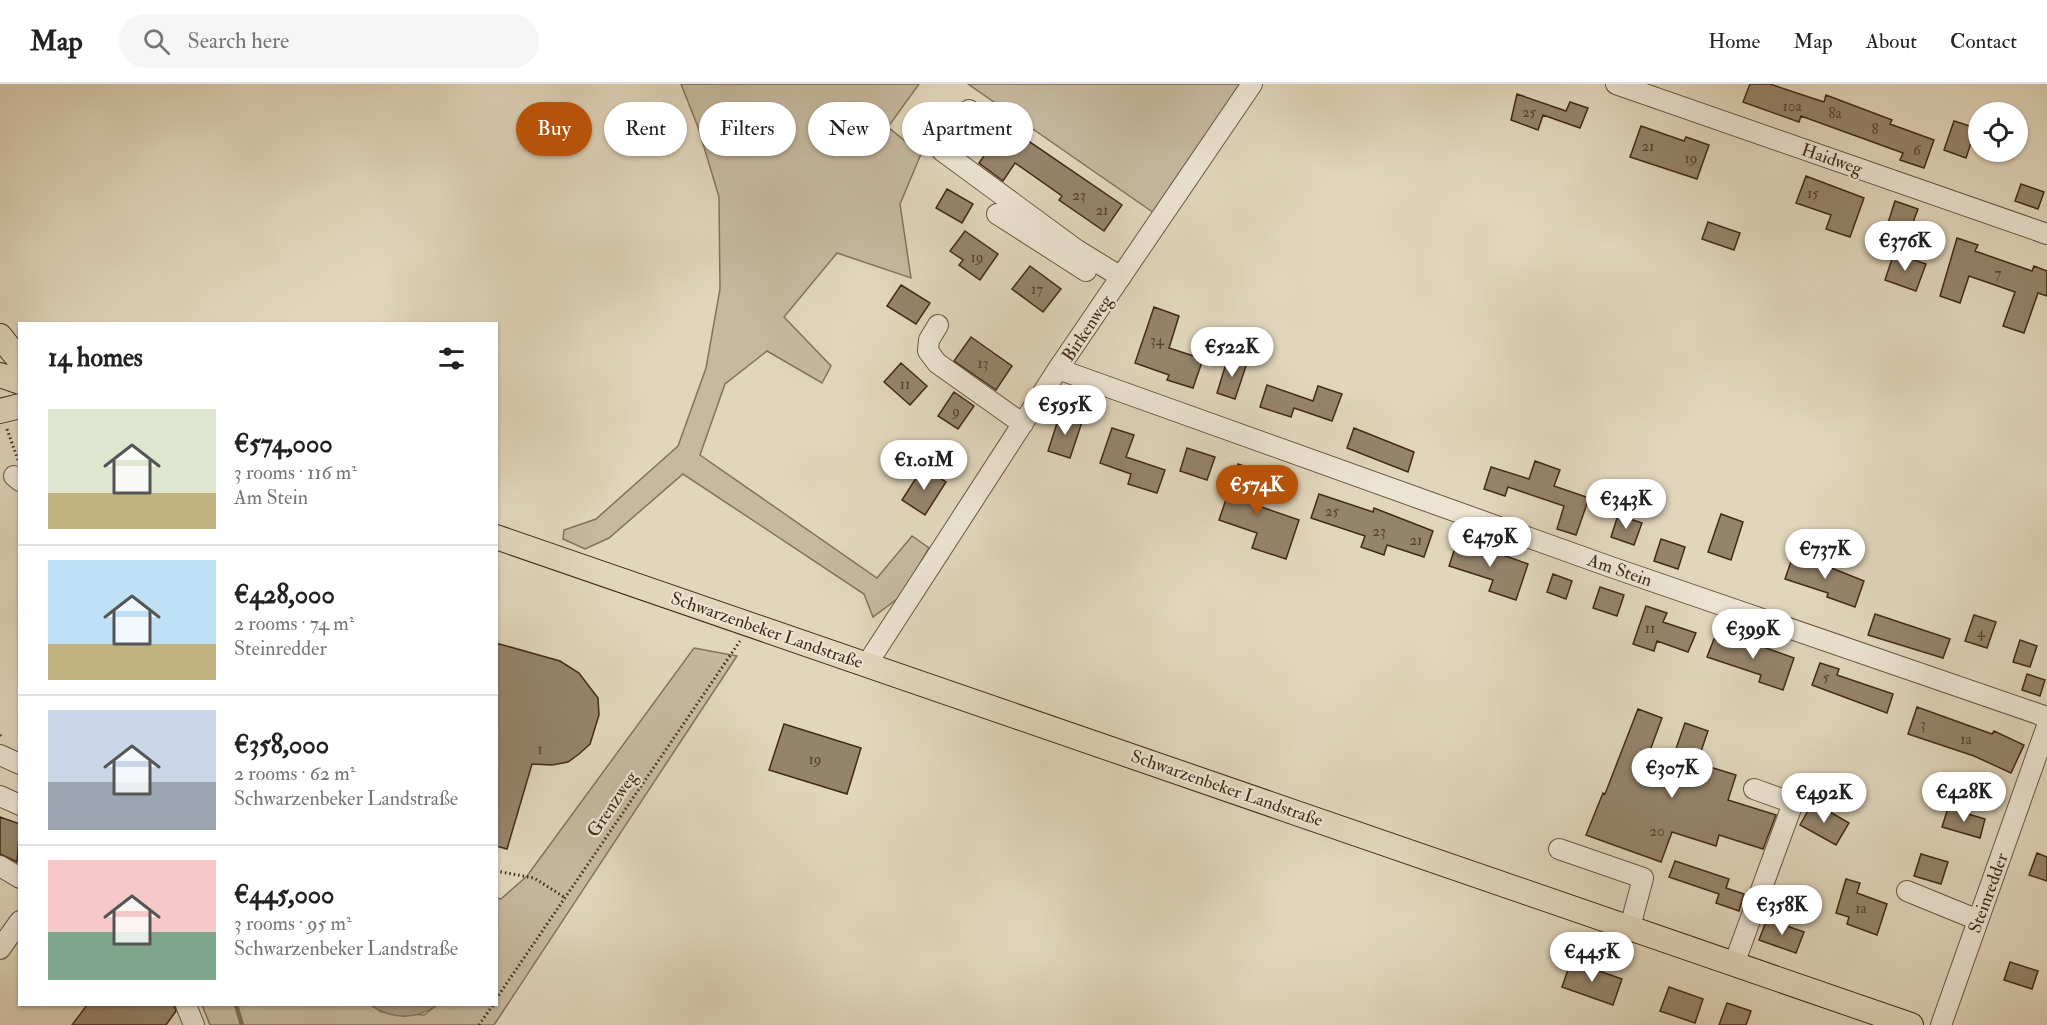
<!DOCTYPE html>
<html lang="en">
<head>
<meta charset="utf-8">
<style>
  :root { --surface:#fff; --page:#f6f6f6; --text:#222; --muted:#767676; --line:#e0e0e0; --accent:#b45309 }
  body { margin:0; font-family:"IM FELL Double Pica",serif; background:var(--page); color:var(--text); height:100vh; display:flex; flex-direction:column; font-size:22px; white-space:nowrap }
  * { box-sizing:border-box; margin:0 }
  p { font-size:20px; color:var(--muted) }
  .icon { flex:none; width:33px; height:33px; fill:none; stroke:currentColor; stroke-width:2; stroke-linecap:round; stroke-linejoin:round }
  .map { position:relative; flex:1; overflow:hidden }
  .sheet { position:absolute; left:18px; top:238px; width:480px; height:684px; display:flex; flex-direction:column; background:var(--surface); border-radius:0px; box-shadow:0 2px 4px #0004 }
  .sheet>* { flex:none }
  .top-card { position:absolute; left:516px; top:18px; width:570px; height:54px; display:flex; gap:12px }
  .tools { position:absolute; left:1968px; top:18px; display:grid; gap:12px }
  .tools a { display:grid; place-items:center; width:60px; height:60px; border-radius:50%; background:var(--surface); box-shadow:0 2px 4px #0004; font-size:30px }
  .price { position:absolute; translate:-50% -51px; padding:0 14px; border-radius:21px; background:#fff; color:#222; font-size:20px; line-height:39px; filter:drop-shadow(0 2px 3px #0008) }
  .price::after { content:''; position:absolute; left:50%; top:36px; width:18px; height:14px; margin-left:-9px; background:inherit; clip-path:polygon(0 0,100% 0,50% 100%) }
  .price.on { background:var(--accent); color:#fff }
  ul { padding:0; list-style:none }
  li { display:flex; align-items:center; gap:18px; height:150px; padding:0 30px }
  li+li { border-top:2px solid var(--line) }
  li span { display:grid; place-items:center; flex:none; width:168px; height:120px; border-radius:0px; color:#555 }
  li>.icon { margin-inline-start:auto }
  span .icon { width:72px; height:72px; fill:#fffc; stroke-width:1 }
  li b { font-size:26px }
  h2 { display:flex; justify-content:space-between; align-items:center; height:72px; padding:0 30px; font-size:26px }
  .pill { padding:0 21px; border-radius:27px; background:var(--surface); box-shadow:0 2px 4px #0004; font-size:21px; line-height:54px }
  .pill.on { background:var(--accent); color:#fff }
  header { display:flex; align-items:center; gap:36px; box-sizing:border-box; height:84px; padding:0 30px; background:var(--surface); border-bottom:2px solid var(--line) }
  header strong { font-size:28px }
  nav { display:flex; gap:33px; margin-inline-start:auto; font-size:21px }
  .search { width:420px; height:54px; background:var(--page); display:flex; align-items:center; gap:15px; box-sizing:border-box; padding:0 21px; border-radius:33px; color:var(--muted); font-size:22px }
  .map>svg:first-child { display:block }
  .green { fill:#c6b9a0; stroke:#84725b; stroke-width:1.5 }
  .water { fill:#ab9c84; stroke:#816f58; stroke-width:1.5 }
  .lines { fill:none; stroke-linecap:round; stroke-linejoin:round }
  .stream { stroke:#816f58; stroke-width:4.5 }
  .building { fill:#95846c; stroke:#422b16; stroke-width:1.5 }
  .minor-casing { stroke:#6a5640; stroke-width:22 }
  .major-casing { stroke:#422b16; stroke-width:26 }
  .path { stroke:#422b16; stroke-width:3; stroke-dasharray:1.5 3; stroke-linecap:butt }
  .minor { stroke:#ece4d3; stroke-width:20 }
  .major { stroke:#e1d6bc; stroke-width:24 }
  .labels { text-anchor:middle; stroke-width:4.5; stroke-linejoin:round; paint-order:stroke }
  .number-label { font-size:15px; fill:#57412c }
  .street-label { font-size:18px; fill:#422b16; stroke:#ece4d3 }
</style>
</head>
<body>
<header>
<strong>Map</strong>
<div class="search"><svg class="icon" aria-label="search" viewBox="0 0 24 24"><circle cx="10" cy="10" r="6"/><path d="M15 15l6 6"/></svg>Search here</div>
<nav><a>Home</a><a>Map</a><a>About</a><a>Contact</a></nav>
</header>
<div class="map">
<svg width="2047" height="941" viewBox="0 0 2047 941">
  <rect width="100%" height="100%" fill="#e1d6bc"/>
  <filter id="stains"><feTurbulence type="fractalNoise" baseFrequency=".00333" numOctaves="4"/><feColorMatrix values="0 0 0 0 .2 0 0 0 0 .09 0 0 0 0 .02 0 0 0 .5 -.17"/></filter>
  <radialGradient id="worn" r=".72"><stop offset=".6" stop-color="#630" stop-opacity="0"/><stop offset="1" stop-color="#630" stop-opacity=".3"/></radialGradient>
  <path class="green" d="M681 0H919L888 43 921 70 900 120 911 194 837 169 784 233 831 282 822 299 767 267 725 300 700 371 877 494 912 452 929 464 901 512 873 533 864 510 683 390 609 454 585 465 563 455 564 446 596 435 678 362 706 284 720 205 719 113 698 43Z
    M968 0H1243L1154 129Z
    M694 564 737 572 494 941H210L202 921H371L381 928 424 931 437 921H496L497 814 501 815 527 792Z"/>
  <path class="water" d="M371 921H437C416 936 392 936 371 921Z"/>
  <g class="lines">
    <path class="stream" d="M236 921 242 941"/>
  </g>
  <path class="building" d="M1750 0H1770L1824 18 1826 11 1892 36 1890 40 1934 56 1924 84 1900 76 1903 69 1801 32 1799 38 1743 18Z
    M1517 10 1566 27 1570 18 1588 24 1580 44 1543 31 1538 46 1511 36Z
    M1954 37 1976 44 1966 74 1944 66Z
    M1005 41 1122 121 1104 147 1059 116 1062 112 1015 79 1003 97 979 79Z
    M1641 42 1684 57 1686 53 1709 61 1697 95 1630 73Z
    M1806 92 1864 114 1850 153 1826 145 1831 131 1796 119Z
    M2021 100 2044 108 2038 125 2015 117Z
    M947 105 973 120 962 139 936 124Z
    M1895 117 1918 125 1909 149 1887 142Z
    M1708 138 1740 149 1734 166 1702 155Z
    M965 147 998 170 980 196 959 181 963 176 950 167Z
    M1957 154 1978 161 1975 167 2032 187 2034 182 2047 187V212L2038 209 2024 249 2003 242 2015 208 1969 192 1960 219 1940 212Z
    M1894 169 1926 180 1916 207 1885 196Z
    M1030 182 1061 205 1043 228 1012 205Z
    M901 201 930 219 916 240 887 222Z
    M1154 223 1179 232 1169 264 1203 275 1193 304 1167 296 1169 291 1135 279Z
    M971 253 1012 282 996 306 954 277Z
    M1228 273 1247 279 1235 315 1217 309Z
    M901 279 927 302 910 321 884 298Z
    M1267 301 1313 317 1318 302 1342 310 1332 337 1294 324 1291 333 1260 323Z
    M954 308 974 322 958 345 938 332Z
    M1060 330 1082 338 1070 374 1048 367Z
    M1112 344 1134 351 1126 373 1165 386 1157 409 1128 400 1131 390 1100 379Z
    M1354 344 1414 368 1408 388 1347 364Z
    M1187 364 1215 373 1207 396 1180 387Z
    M1535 377 1560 386 1554 402 1589 414 1576 451 1557 445 1564 422 1508 403 1505 412 1484 405 1491 383 1529 395Z
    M1238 380 1261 388 1250 419 1299 436 1286 475 1252 464 1257 449 1219 436Z
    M923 383 946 398 925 431 902 416Z
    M1319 410 1373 428 1374 424 1433 447 1424 473 1387 461 1384 471 1361 463 1365 452 1311 434Z
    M1721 430 1743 438 1731 476 1708 468Z
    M1618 431 1642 439 1634 461 1611 453Z
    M1458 455 1528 480 1516 516 1489 507 1493 496 1449 482Z
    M1661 455 1685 463 1678 485 1654 477Z
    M1794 469 1864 497 1855 523 1827 513 1828 509 1785 495Z
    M1553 490 1572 497 1566 515 1547 508Z
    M1600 503 1624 511 1617 532 1593 524Z
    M1646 522 1667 529 1663 538 1696 549 1688 568 1657 557 1654 567 1633 560Z
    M1875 530 1950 555 1943 574 1868 551Z
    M1974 531 1996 538 1987 564 1965 557Z
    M1727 550 1794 574 1783 606 1759 598 1761 591 1707 573 1714 555 1724 558Z
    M2020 556 2037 562 2030 583 2013 578Z
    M496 559 560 577 579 589 598 614 599 631 590 660 579 670 568 678 552 681 532 680 507 765 496 762Z
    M1820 579 1839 585 1837 591 1893 610 1887 629 1812 601Z
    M2027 590 2045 596 2040 612 2022 606Z
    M1917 623 1992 650 1994 647 2024 661 2011 689 1974 672 1908 650Z
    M1638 625 1662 634 1641 691 1664 699 1685 639 1708 647 1697 679 1736 691 1728 716 1776 731 1763 765 1719 751 1716 762 1672 748 1661 778 1586 751 1603 709 1605 710Z
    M784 640 861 664 847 710 769 686Z
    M1813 718 1849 739 1836 761 1800 741Z
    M1948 724 1985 735 1980 754 1942 743Z
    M0 733 20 740 17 778 0 770Z
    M2037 769 2047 773V797L2029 791Z
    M1921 770 1948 778 1941 800 1914 792Z
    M1675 777 1729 795 1726 804 1744 810 1739 827 1716 819 1719 810 1669 793Z
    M1846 795 1860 799 1857 809 1887 820 1877 851 1847 840 1849 833 1836 829Z
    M1767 835 1804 848 1796 869 1759 856Z
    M1571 877 1622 895 1613 921 1562 903Z
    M2010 878 2038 887 2032 905 2004 896Z
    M1669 903 1703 915 1695 939 1660 927Z
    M1727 919 1751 927 1746 941H1719Z
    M87 921H174L176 927 166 941H72Z"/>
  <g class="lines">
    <defs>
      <path id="minor" d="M1616 0 2047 150
        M969 26 942 67 1077 166 1121 193
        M997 130 1086 187
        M938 241 929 256 928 267 937 279 1023 340
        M1058 285 1608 482 2047 633
        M14 392 20 397
        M867 580 1058 285 1252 0
        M0 671 20 680
        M0 712 20 721
        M1559 765 1643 794 1630 843
        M0 782 20 794
        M1907 807 1978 836
        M0 865 20 837
        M1734 880 1793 719 1754 705
        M186 921 194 941
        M1941 941 2047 642"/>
      <path id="major" d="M0 252 20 277
        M0 291 20 298
        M0 327 20 322
        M496 453 1911 941"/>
    </defs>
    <use href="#minor" class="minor-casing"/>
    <use href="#major" class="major-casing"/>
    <path class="path" d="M7 345 18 376
      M0 651 1 652
      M496 787 534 794 564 813
      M496 915 740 557
      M479 941 493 921"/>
    <use href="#minor" class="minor"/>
    <use href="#major" class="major"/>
  </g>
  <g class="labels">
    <g class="number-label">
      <text x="1792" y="27">10a</text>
      <text x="1529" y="33">25</text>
      <text x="1835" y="34">8a</text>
      <text x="1875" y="50">8</text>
      <text x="1648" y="67">21</text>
      <text x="1917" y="71">6</text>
      <text x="1691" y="79">19</text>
      <text x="1813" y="114">15</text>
      <text x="1079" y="116">23</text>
      <text x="1102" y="131">21</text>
      <text x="977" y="178">19</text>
      <text x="1998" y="194">7</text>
      <text x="1037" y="210">17</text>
      <text x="1157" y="261">34</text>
      <text x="983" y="284">13</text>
      <text x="905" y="305">11</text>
      <text x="956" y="332">9</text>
      <text x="1332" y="432">25</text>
      <text x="1379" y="452">23</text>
      <text x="1416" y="461">21</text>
      <text x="1650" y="549">11</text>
      <text x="1981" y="553">4</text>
      <text x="1826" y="598">5</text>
      <text x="1923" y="645">3</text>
      <text x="1966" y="660">1a</text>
      <text x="540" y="670">1</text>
      <text x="815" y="680">19</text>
      <text x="1657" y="752">20</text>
      <text x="1861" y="829">1a</text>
    </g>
    <g class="street-label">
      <text transform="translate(1832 75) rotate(19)" y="6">Haidweg</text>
      <text transform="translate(1087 244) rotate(-56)" y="6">Birkenweg</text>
      <text transform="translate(1620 486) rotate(19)" y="6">Am Stein</text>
      <text transform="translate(767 546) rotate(19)" y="6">Schwarzenbeker Landstraße</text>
      <text transform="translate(1227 704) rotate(19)" y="6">Schwarzenbeker Landstraße</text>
      <text transform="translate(612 720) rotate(-56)" y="6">Grenzweg</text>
      <text transform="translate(1988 809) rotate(-70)" y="6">Steinredder</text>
    </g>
  </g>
  <rect width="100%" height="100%" filter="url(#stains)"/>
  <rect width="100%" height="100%" fill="url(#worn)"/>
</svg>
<div class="tools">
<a><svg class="icon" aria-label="locate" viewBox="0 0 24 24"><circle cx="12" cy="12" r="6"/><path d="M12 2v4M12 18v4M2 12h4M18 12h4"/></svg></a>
</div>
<b class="price" style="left:1905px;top:188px">€376K</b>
<b class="price" style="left:1232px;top:294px">€522K</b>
<b class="price" style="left:1065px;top:352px">€595K</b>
<b class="price" style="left:924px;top:407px">€1.01M</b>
<b class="price on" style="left:1257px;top:432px">€574K</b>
<b class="price" style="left:1626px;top:446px">€343K</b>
<b class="price" style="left:1490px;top:484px">€479K</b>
<b class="price" style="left:1825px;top:496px">€737K</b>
<b class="price" style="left:1753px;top:576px">€399K</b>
<b class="price" style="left:1672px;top:715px">€307K</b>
<b class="price" style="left:1964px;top:739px">€428K</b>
<b class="price" style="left:1824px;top:740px">€492K</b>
<b class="price" style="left:1782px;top:852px">€358K</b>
<b class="price" style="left:1592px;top:899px">€445K</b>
<div class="top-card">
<a class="pill on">Buy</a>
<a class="pill">Rent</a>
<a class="pill">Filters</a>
<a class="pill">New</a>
<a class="pill">Apartment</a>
</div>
<section class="sheet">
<h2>14 homes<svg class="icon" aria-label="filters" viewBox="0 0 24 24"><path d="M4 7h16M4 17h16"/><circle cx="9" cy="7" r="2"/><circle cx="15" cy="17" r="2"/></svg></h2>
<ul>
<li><span style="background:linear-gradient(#dfe7d0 70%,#c2b280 0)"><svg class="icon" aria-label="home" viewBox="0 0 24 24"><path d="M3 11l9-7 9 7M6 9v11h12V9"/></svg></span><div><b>€574,000</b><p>3 rooms · 116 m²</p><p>Am Stein</p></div></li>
<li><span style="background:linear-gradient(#bfe0f5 70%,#c2b280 0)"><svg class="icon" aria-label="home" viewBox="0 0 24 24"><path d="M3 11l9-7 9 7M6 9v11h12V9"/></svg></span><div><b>€428,000</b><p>2 rooms · 74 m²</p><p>Steinredder</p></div></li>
<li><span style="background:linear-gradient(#c9d6e8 60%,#9aa5b1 0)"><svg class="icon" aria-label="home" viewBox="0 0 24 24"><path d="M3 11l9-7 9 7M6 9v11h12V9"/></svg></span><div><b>€358,000</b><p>2 rooms · 62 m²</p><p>Schwarzenbeker Landstraße</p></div></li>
<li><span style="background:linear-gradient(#f6c9c9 60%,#7fa58c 0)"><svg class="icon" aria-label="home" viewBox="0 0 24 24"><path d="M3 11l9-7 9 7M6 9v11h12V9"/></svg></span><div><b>€445,000</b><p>3 rooms · 95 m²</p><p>Schwarzenbeker Landstraße</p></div></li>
</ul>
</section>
</div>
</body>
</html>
